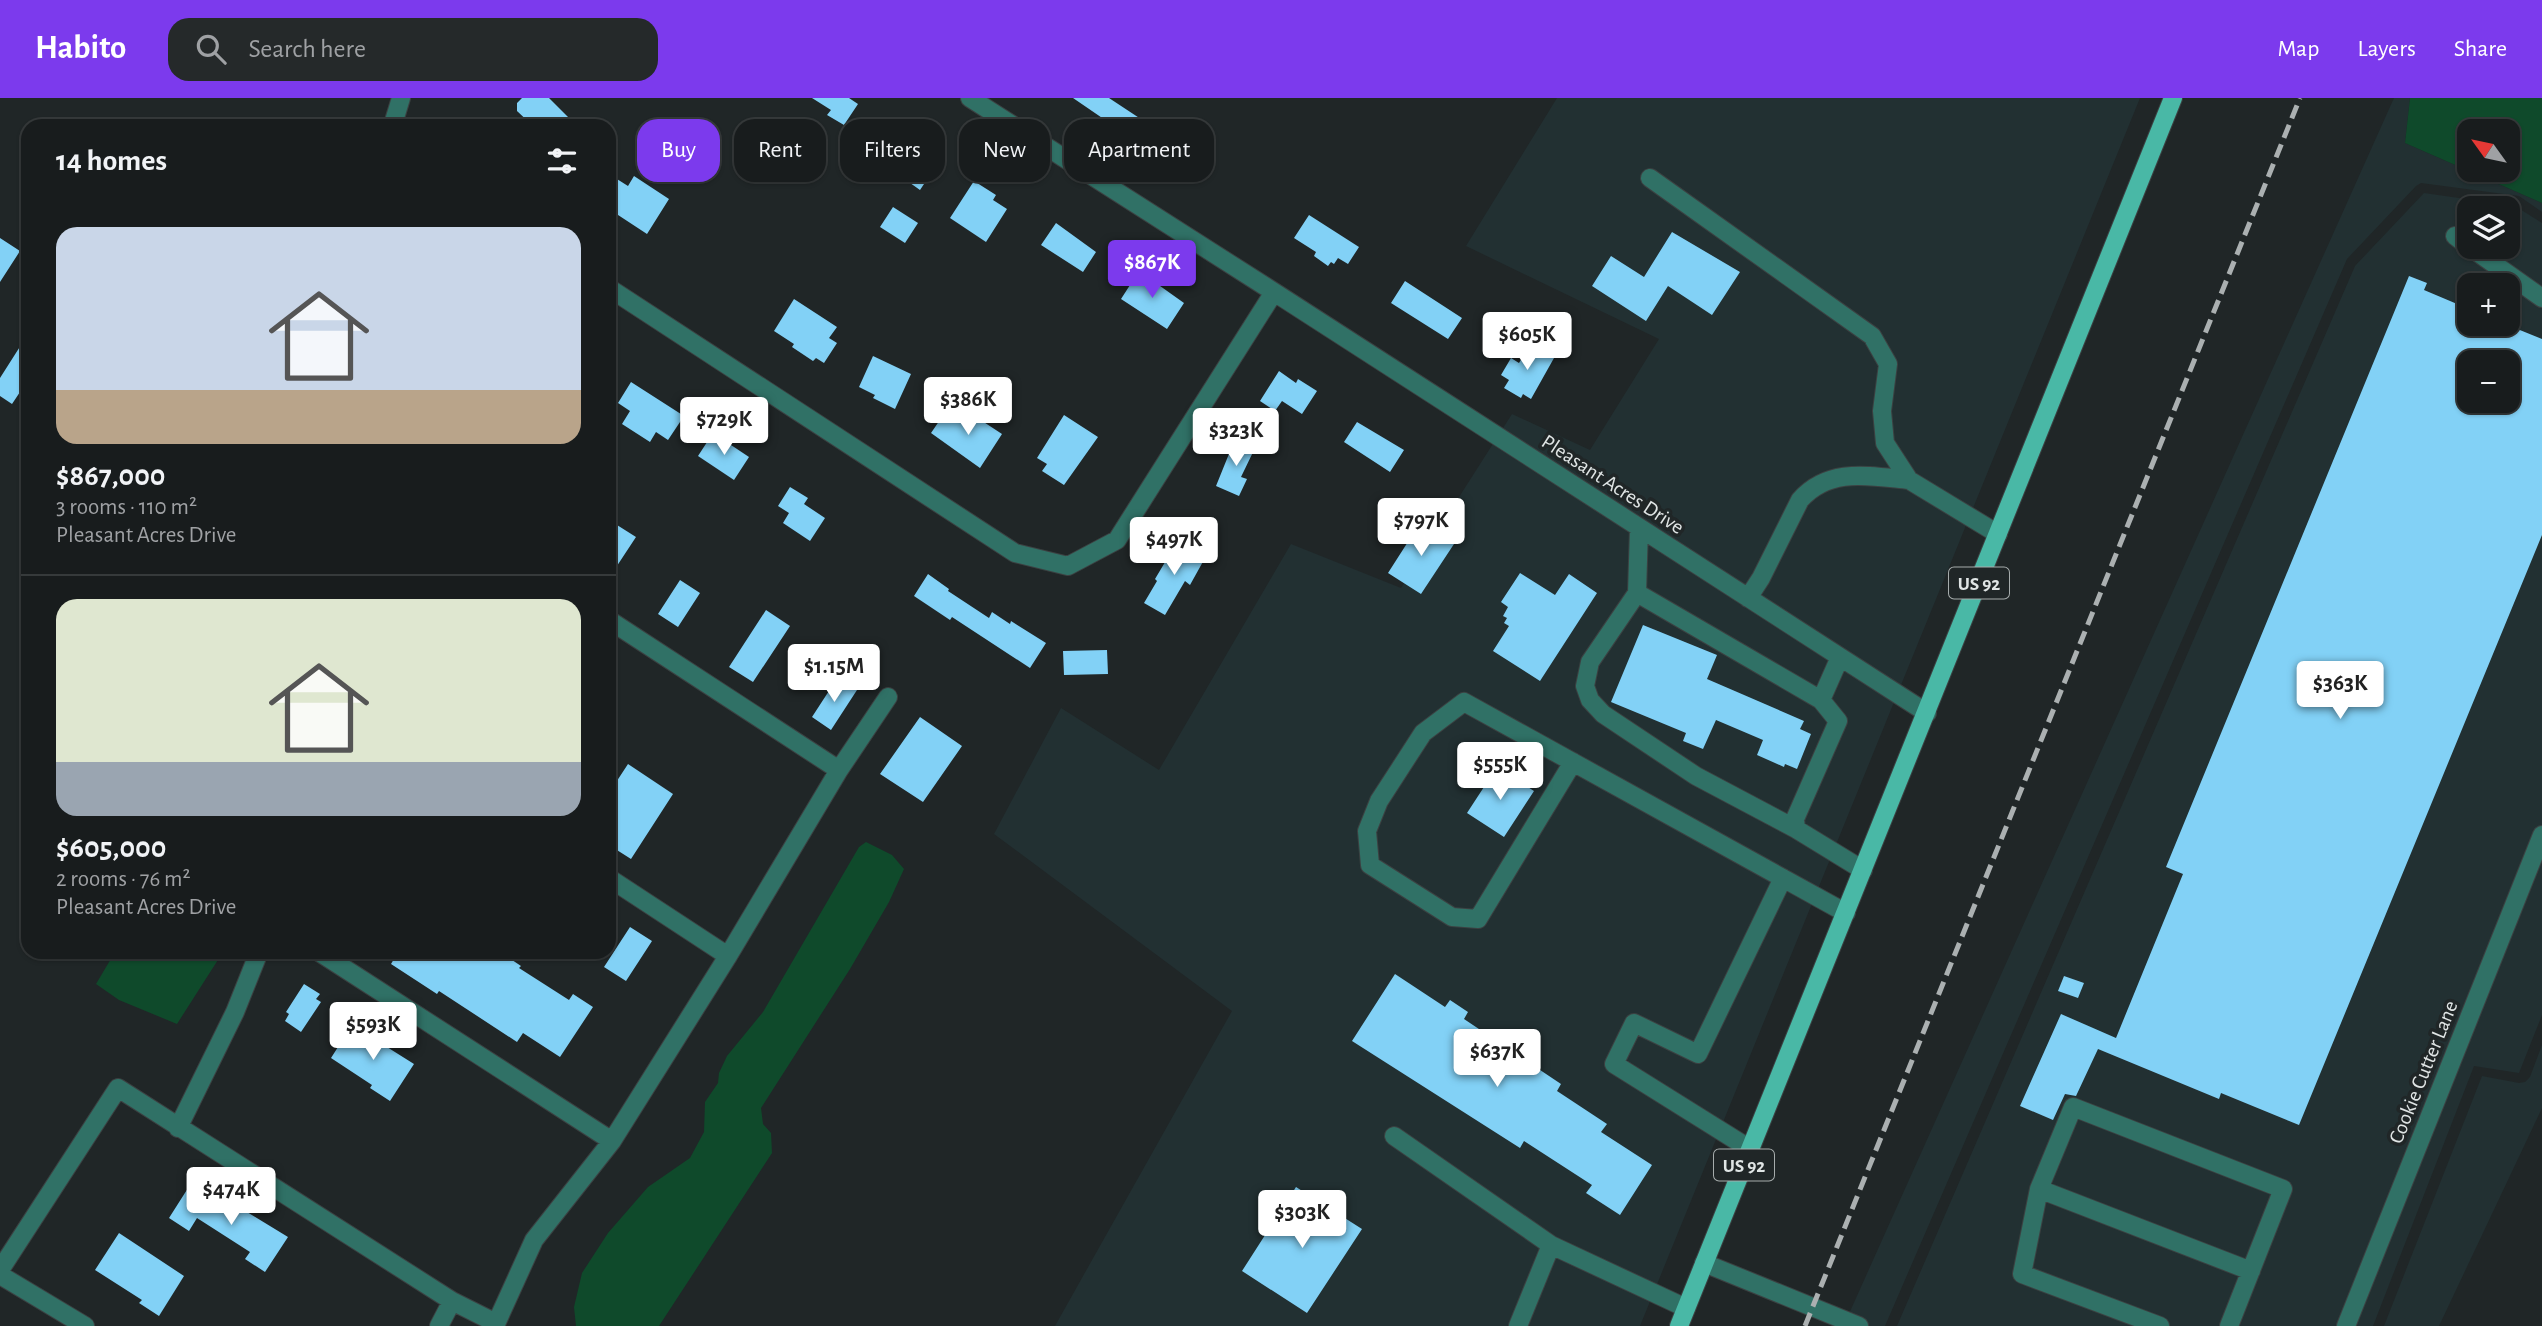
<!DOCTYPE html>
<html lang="en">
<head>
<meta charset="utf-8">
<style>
  :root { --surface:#181c1d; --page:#25292a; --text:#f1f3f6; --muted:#9fa1a4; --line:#363a3b; --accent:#7c3aed }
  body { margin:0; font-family:"Alegreya Sans",sans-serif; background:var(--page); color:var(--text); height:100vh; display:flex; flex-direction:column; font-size:26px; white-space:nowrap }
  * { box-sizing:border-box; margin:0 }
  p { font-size:23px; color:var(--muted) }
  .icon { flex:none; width:38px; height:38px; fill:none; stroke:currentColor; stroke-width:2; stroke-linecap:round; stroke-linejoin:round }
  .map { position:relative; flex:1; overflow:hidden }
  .side { position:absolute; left:21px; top:21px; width:595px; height:840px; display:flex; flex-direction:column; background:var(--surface); border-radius:21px; box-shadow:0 2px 5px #0004,0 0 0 2px var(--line) }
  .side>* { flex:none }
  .hud { position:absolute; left:637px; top:21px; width:665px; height:63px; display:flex; gap:14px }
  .needle { width:46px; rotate:303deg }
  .buttons { position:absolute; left:2457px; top:21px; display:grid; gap:14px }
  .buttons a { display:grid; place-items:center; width:63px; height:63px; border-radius:14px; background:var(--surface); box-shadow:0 2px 5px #0004,0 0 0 2px var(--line); font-size:35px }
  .price { position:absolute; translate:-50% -60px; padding:0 16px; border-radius:7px; background:#fff; color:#222; font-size:23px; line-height:46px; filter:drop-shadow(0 2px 4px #0008) }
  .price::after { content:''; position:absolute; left:50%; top:42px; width:21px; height:16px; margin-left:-10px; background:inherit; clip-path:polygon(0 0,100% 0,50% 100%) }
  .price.selected { background:var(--accent); color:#fff }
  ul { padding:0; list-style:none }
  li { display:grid; align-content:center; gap:14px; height:371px; padding:0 35px }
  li+li { border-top:2px solid var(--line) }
  li span { display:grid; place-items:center; height:217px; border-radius:21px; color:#555 }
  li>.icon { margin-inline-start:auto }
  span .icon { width:126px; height:126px; fill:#fffc; stroke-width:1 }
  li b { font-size:30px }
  h2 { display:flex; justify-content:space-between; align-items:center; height:84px; padding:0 35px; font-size:30px }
  .tag { padding:0 24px; border-radius:21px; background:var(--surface); box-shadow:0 2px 5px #0004,0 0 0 2px var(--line); font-size:24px; line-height:63px }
  .tag.selected { background:var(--accent); color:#fff }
  header { display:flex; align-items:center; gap:42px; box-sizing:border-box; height:98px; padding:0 35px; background:var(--accent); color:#fff }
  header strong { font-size:33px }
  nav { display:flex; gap:38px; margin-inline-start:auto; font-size:24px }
  .search { width:490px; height:63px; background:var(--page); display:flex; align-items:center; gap:18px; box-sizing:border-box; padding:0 24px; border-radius:21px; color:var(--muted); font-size:26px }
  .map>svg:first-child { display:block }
  .built { fill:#223032; fill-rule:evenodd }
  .green { fill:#0f4a2b; fill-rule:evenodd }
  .building { fill:#82d1f6; fill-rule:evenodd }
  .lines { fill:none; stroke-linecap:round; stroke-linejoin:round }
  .minor-casing { stroke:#3b4142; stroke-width:20 }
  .major-casing { stroke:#3b4142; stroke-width:20 }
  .minor { stroke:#307166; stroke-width:18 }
  .major { stroke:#49b8a6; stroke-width:18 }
  .rail { stroke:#abb0b1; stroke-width:5; stroke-dasharray:14 7; stroke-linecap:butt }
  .labels { text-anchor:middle; stroke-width:7; stroke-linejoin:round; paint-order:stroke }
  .shield { fill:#202627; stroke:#a6acac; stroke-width:2 }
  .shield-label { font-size:19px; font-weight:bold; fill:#e0e5e5 }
  .street-label { font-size:21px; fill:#e0e5e5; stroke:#202627 }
</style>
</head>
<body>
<header>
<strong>Habito</strong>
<div class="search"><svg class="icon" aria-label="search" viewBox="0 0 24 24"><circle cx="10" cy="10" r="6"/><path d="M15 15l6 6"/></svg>Search here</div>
<nav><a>Map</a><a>Layers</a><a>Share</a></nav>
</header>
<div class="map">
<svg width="2542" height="1228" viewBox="0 0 2542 1228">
  <rect width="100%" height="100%" fill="#202627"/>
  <path class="built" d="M1557 0H2140L1640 1228H1055L1232 913 994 736 1061 610 1159 672 1291 446 1401 490 1512 316 1590 352 1659 241 1466 148Z
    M2394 0H2410L2405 45 2542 105V114L2519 98 2421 85 2416 88 2347 161 1885 1228H1866L1848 1218Z
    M2424 95 2515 108 2542 125V917L2519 975 2474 968 2373 1228H1897L2355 168ZM2469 110H2508V149H2469ZM2469 187H2508V226H2469ZM2469 264H2508V303H2469Z
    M2542 947V1010L2439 1228H2384L2482 978 2519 985 2525 984 2530 979Z"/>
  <path class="green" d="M2410 0H2542V105L2405 45ZM2469 33H2508V72H2469Z
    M866 744 892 757 904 771 889 804 850 871 761 1010 763 1026 771 1035 772 1055 659 1228H576L574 1209 582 1175 608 1135 648 1089 690 1060 704 1034 705 1004 718 985 719 975 727 958 763 914 859 749Z
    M115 854H223L177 926 119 902 96 886Z"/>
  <path class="building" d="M522 0H549L577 28H533L517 13V5Z
    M812 0H849L858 6 844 27 827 17 831 12Z
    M1073 0H1109L1159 33 1162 29 1178 39 1166 58 1152 49 1149 52Z
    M913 49 938 65 920 92 896 75Z
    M609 76 628 88 634 78 669 101 647 136 615 115 617 113 609 108Z
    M974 83 996 97 993 102 1007 111 986 144 950 120Z
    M893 109 918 125 905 145 880 129Z
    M1309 117 1359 149 1348 166 1338 160 1334 166 1331 164 1328 168 1314 158 1316 154 1294 140Z
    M1056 125 1096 154 1083 174 1041 147Z
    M1672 134 1740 174 1712 217 1668 188 1646 223 1592 188 1611 158 1644 179Z
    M0 140 20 153 0 184Z
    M1139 173 1184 205 1167 231 1121 201Z
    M2409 178 2427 185 2424 192 2469 211V226H2505L2542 241V437L2299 1027 2221 995 2219 1001 2098 951 2076 998 2065 996 2053 1022 2020 1008 2061 916 2116 940 2183 776 2166 769ZM2469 264H2508V303H2469Z
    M1405 183 1462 220 1448 241 1391 205Z
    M794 201 837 229 829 240 837 245 824 265 816 260 813 263 792 249 794 246 774 233Z
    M28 236V282L12 306 0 298V280Z
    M1530 246 1554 260 1531 301 1523 296 1521 300 1504 290 1509 282 1501 277 1511 260 1519 265Z
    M873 258 911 276 895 311 873 300 875 297 859 289Z
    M1279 273 1296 285 1298 281 1317 293 1302 316 1282 303 1275 313 1260 303Z
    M631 284 684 318 668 342 656 334 650 344 622 326 630 313 618 305Z
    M946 313 964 325 970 315 1002 336 980 370 931 335Z
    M1064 317 1098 339 1064 387 1042 373 1047 366 1037 360Z
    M1357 324 1404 352 1390 374 1344 344Z
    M711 338 724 346 725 343 749 359 734 382 698 358Z
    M1235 341 1255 350 1241 379 1247 381 1239 398 1216 388Z
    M790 389 808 400 804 406 825 420 810 443 783 425 789 415 778 408Z
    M1420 425 1454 446 1421 496 1388 475Z
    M617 427 636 439 609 480V439Z
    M1177 444 1205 460 1190 487 1185 483 1165 517 1144 505 1157 483 1155 481Z
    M1520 475 1555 497 1569 476 1597 495 1540 583 1493 553 1509 528 1504 525 1507 520 1503 518 1508 509 1501 504Z
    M928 476 949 491 948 493 989 520 992 514 1010 526 1011 523 1046 545 1030 570 952 519 950 522 914 498Z
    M680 482 700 495 678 529 658 516Z
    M766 512 790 528 753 584 729 569Z
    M1643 527 1717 557 1707 581 1804 623 1800 631 1811 636 1797 671 1785 666 1784 669 1757 657 1763 642 1716 622 1703 651 1683 643 1686 635 1611 604Z
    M1107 552 1108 576 1064 577 1063 553Z
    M838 579 857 592 831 632 812 619Z
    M920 619 962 648 923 704 880 676Z
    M628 666 673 696 631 761 609 747V695Z
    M1497 669 1534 693 1504 739 1467 715Z
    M630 829 652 843 626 883 604 869Z
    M398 854H500L521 868 519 870 569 902 573 896 593 909 560 959 523 935 517 944 439 893 437 896 391 866Z
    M1395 876 1445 909 1450 902 1468 914 1464 921 1561 986 1557 993 1607 1026 1601 1034 1652 1067 1620 1117 1586 1095 1592 1087 1524 1043 1520 1050 1352 943Z
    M2064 878 2084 885 2078 900 2058 893Z
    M304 886 320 896 316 901 321 904 301 934 285 923 289 916 286 914Z
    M352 927 414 966 390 1003 370 990 372 987 331 960Z
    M190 1087 237 1117 242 1111 288 1139 265 1174 245 1161 250 1154 197 1120 189 1133 169 1120Z
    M1296 1089 1362 1131 1307 1215 1242 1173Z
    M119 1135 184 1178 159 1218 139 1205 142 1202 95 1172Z"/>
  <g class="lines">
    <defs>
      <path id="minor" d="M396 28 394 23 401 0
        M1650 80 1872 238 1888 266 1882 313 1885 345 1909 382 1998 436
        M2455 138 2469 149
        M2470 149 2542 200
        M609 190 1015 455 1068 468 1117 442 1274 194 970 0
        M1274 194 1927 615
        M1639 430 1637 495 1590 564 1585 588 1590 602 1603 616 1696 678 1796 731
        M1637 495 1821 602
        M1748 500 1761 480 1800 402C1829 369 1869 378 1909 382
        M609 522 839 672
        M1840 559 1821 602 1838 623 1795 721 1796 731 1863 772
        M1573 664 1478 821 1452 819 1370 767 1367 733 1379 703 1423 635 1464 604 1846 815
        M609 780 728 858
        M319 854 612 1043
        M178 1030 235 914 259 854
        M1394 1038 1551 1147
        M1750 1051 1614 966 1634 925 1698 956 1783 780
        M2039 1091 2251 1173
        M1704 1165 1859 1228
        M0 1172 118 990 452 1203 439 1228
        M0 1177 85 1228
        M452 1203 496 1225
        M495 1228 534 1142 612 1043 728 858 839 672 888 599
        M1518 1228 1551 1147 1686 1210
        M2160 1228 2022 1176 2039 1091 2073 1009 2283 1091 2229 1228
        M2346 1228 2542 737"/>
      <path id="major" d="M1679 1228 2173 0"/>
    </defs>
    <use href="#minor" class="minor-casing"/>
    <use href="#major" class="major-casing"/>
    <use href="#minor" class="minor"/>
    <use href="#major" class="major"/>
    <path class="rail" d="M1805 1228 2300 0"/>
  </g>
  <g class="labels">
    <g class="shield">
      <rect x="1949" y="469.5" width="60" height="31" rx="5"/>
      <rect x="1714" y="1051.5" width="60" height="31" rx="5"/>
    </g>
    <g class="shield-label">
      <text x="1979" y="492">US 92</text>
      <text x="1744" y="1074">US 92</text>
    </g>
    <g class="street-label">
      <text transform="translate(1613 386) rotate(33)" y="7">Pleasant Acres Drive</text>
      <text transform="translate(2423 974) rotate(-68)" y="7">Cookie Cutter Lane</text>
    </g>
  </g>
</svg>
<div class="buttons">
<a><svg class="needle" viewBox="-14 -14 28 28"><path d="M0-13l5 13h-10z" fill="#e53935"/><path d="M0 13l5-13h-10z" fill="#9fa1a4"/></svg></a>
<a><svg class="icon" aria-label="layers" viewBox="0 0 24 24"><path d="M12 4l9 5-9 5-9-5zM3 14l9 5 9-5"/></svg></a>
<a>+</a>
<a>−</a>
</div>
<b class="price selected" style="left:1152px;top:202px">$867K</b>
<b class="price" style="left:1527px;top:274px">$605K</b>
<b class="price" style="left:968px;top:339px">$386K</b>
<b class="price" style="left:724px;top:359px">$729K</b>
<b class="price" style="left:1236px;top:370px">$323K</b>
<b class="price" style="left:1421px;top:460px">$797K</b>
<b class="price" style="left:1174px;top:479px">$497K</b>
<b class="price" style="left:834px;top:606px">$1.15M</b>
<b class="price" style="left:2340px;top:623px">$363K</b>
<b class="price" style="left:1500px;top:704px">$555K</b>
<b class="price" style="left:373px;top:964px">$593K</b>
<b class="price" style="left:1497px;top:991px">$637K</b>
<b class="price" style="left:231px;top:1129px">$474K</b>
<b class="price" style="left:1302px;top:1152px">$303K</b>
<div class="hud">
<a class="tag selected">Buy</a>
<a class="tag">Rent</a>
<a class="tag">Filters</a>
<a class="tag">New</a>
<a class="tag">Apartment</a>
</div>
<section class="side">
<h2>14 homes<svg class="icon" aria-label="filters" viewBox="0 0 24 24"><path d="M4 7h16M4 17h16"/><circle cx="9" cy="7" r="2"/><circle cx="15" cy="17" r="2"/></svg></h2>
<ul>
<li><span style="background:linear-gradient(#c9d6e8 75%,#b9a48a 0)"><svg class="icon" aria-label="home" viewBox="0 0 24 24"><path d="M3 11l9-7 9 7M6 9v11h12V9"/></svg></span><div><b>$867,000</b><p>3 rooms · 110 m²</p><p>Pleasant Acres Drive</p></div></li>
<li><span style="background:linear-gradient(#dfe7d0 75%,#9aa5b1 0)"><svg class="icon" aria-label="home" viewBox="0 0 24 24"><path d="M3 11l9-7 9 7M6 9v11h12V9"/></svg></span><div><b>$605,000</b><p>2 rooms · 76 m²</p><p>Pleasant Acres Drive</p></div></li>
</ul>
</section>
</div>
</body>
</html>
